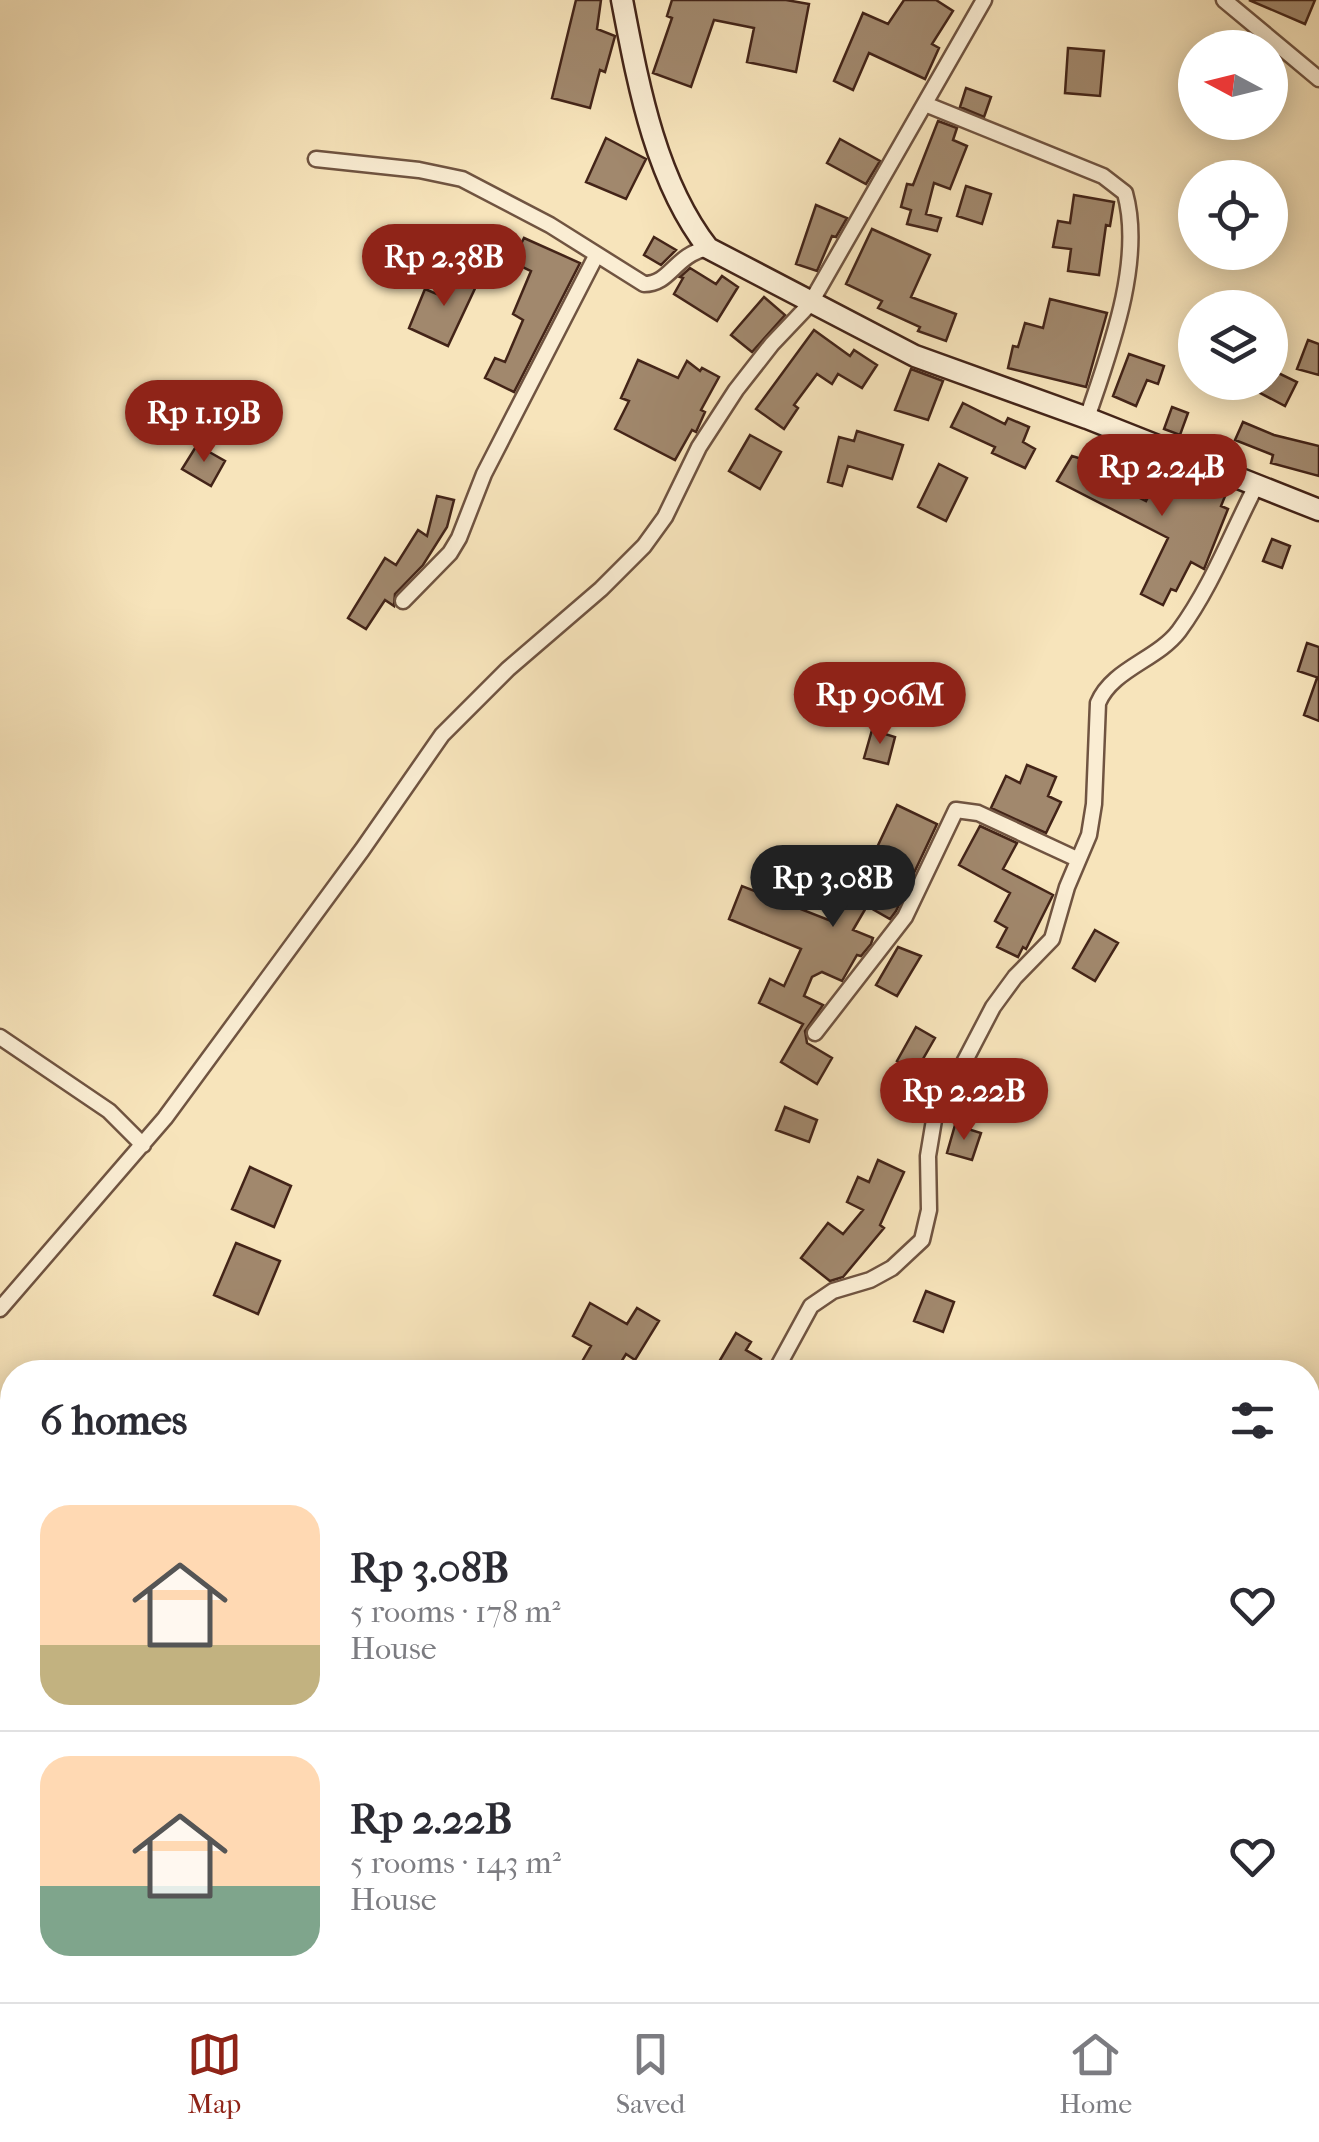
<!DOCTYPE html>
<html lang="en">
<head>
<meta charset="utf-8">
<style>
  :root { --surface:#fff; --page:#f7f7f7; --text:#2b2b33; --muted:#7c7c81; --line:#e1e1e2; --accent:#8f2418 }
  body { margin:0; font-family:"IM FELL French Canon",serif; background:var(--page); color:var(--text); height:100vh; display:flex; flex-direction:column; font-size:38px; white-space:nowrap }
  * { box-sizing:border-box; margin:0 }
  p { font-size:32px; color:var(--muted) }
  .icon { flex:none; width:55px; height:55px; fill:none; stroke:currentColor; stroke-width:2; stroke-linecap:round; stroke-linejoin:round }
  .map { position:relative; flex:1; overflow:hidden }
  .sheet { position:absolute; left:0px; top:1360px; width:1320px; height:642px; display:flex; flex-direction:column; background:var(--surface); border-radius:40px 40px 0 0; box-shadow:0 5px 25px #0003 }
  .sheet>* { flex:none }
  .needle { width:65px; rotate:277deg }
  .fabs { position:absolute; left:1178px; top:30px; display:grid; gap:20px }
  .fabs a { display:grid; place-items:center; width:110px; height:110px; border-radius:50%; background:var(--surface); box-shadow:0 5px 25px #0003; font-size:50px }
  .price { position:absolute; translate:-50% -85px; padding:0 22px; border-radius:35px; background:var(--accent); color:#fff; font-size:32px; line-height:65px; filter:drop-shadow(0 2px 5px #0008) }
  .price::after { content:''; position:absolute; left:50%; top:60px; width:30px; height:22px; margin-left:-15px; background:inherit; clip-path:polygon(0 0,100% 0,50% 100%) }
  .price.current { background:#222; color:#fff }
  ul { padding:0; list-style:none }
  li { display:flex; align-items:center; gap:30px; height:250px; padding:0 40px }
  li+li { border-top:2px solid var(--line) }
  li span { display:grid; place-items:center; flex:none; width:280px; height:200px; border-radius:30px; color:#555 }
  li>.icon { margin-inline-start:auto }
  span .icon { width:120px; height:120px; fill:#fffc; stroke-width:1 }
  li b { font-size:42px }
  h2 { display:flex; justify-content:space-between; align-items:center; height:120px; padding:0 40px; font-size:42px }
  .menu { display:flex; justify-content:space-around; align-items:center; height:140px; border-top:2px solid var(--line); background:var(--surface); font-size:28px; color:var(--muted) }
  .menu a { display:grid; justify-items:center; gap:5px }
  .menu .current { color:var(--accent) }
  .map>svg:first-child { display:block }
  .building { fill:#a1886d; stroke:#432418; stroke-width:2.5 }
  .lines { fill:none; stroke-linecap:round; stroke-linejoin:round }
  .street-casing { stroke:#705441; stroke-width:19 }
  .secondary-casing { stroke:#432418; stroke-width:25 }
  .street { stroke:#faedd3; stroke-width:14 }
  .secondary { stroke:#faedd3; stroke-width:20 }
</style>
</head>
<body>
<div class="map">
<svg width="1319" height="2002" viewBox="0 0 1319 2002">
  <rect width="100%" height="100%" fill="#f7e4bb"/>
  <filter id="stains"><feTurbulence type="fractalNoise" baseFrequency=".002" numOctaves="4"/><feColorMatrix values="0 0 0 0 .2 0 0 0 0 .09 0 0 0 0 .02 0 0 0 .5 -.17"/></filter>
  <radialGradient id="worn" r=".72"><stop offset=".6" stop-color="#630" stop-opacity="0"/><stop offset="1" stop-color="#630" stop-opacity=".3"/></radialGradient>
  <path class="building" d="M576 0H601L597 29 615 36 605 72 600 70 590 108 552 98Z
    M672 0H786L809 4 796 72 747 62 754 28 714 20 691 87 653 73 672 18 667 16Z
    M904 0H936L953 11 932 44 939 48 925 79 869 53 853 90 834 81 863 13 888 24Z
    M1249 0H1315L1305 24Z
    M1068 48 1104 51 1100 96 1065 93Z
    M966 88 991 97 984 117 960 107Z
    M938 121 957 128 953 140 967 146 950 189 934 183 926 214 941 218 937 231 907 224 911 210 901 207 907 184 913 185Z
    M606 138 646 159 626 199 586 182Z
    M840 139 880 161 866 184 827 163Z
    M966 186 991 194 982 224 957 216Z
    M1074 195 1114 202 1110 226 1106 225 1099 275 1068 271 1071 249 1053 247 1058 221 1070 223Z
    M816 205 847 218 836 237 832 236 817 271 796 264Z
    M872 229 930 255 911 297 956 314 946 341 918 331 920 327 878 308 882 301 846 284Z
    M654 237 676 250 661 265 644 255Z
    M524 238 580 263 514 392 485 378 495 358 505 362 523 320 513 314 531 271 512 262Z
    M690 268 716 284 722 276 738 287 717 321 674 294 683 278 680 277Z
    M451 270 478 282 448 346 409 328 425 289 439 295Z
    M764 297 785 315 752 352 731 335Z
    M1050 299 1107 313 1086 387 1008 368 1013 346 1018 347 1025 323 1043 328Z
    M814 330 850 356 854 350 877 365 862 388 838 374 832 384 817 374 794 405 798 408 784 429 756 409Z
    M1308 340 1319 344V375L1297 369Z
    M1129 354 1164 366 1158 384 1147 380 1136 406 1113 396Z
    M638 360 678 378 687 361 700 371 702 368 719 377 701 410 705 412 696 432 692 430 675 460 615 429 629 401 621 398Z
    M911 369 943 381 928 420 895 410Z
    M1270 369 1297 382 1285 406 1239 382H1270Z
    M963 403 1005 424 1008 418 1029 427 1023 442 1035 449 1025 468 992 453 995 447 951 427Z
    M1172 407 1188 413 1180 435 1164 429Z
    M1243 422 1274 435 1319 446V476L1271 463 1273 455 1235 440Z
    M857 431 903 445 892 479 848 466 842 486 828 482 839 437 854 441Z
    M750 435 781 452 760 489 729 471Z
    M197 445 225 461 211 486 182 469Z
    M1072 456 1095 463 1090 473 1146 501 1164 466 1201 486 1204 479 1228 489 1221 506 1228 509 1204 569 1191 562 1176 591 1171 589 1163 605 1141 594 1168 538 1057 481Z
    M939 464 967 478 946 521 918 507Z
    M437 496 454 500 447 527 423 565 395 594 394 606 385 600 366 629 348 618 385 558 396 565 418 530 427 536Z
    M1272 539 1290 546 1282 568 1263 561Z
    M1307 643 1319 647V678L1298 671Z
    M1317 678 1319 679V721L1304 715Z
    M872 730 895 737 888 764 864 758Z
    M1027 765 1056 777 1048 796 1061 802 1046 833 991 808 1006 776 1020 783Z
    M897 805 937 824 896 911 890 919 867 906 853 930 873 938 871 944 861 956 857 955 842 981 822 972 812 977 804 996 823 1005 805 1031 807 1043 832 1058 817 1084 781 1062 803 1024 759 1003 770 979 784 986 801 949 729 919 742 886 831 921 859 872 864 875Z
    M980 826 1017 843 1003 869 1053 895 1026 949 1023 947 1018 957 997 947 1007 928 995 921 1010 893 959 865Z
    M1095 930 1118 943 1095 981 1073 968Z
    M898 947 921 956 897 996 876 985Z
    M916 1027 935 1038 916 1071 897 1061Z
    M785 1107 817 1120 809 1142 776 1130Z
    M955 1125 981 1133 972 1160 947 1153Z
    M878 1160 904 1172 880 1225 884 1228 843 1277 830 1281 801 1258 828 1223 843 1234 863 1210 847 1202 858 1177 869 1182Z
    M250 1167 291 1186 274 1227 232 1209Z
    M236 1243 280 1261 258 1314 214 1295Z
    M926 1291 954 1302 943 1332 914 1321Z
    M590 1303 627 1324 637 1308 659 1321 635 1360 626 1354 615 1372H576L591 1346 573 1336Z
    M736 1333 751 1342 746 1350 761 1359 754 1372H713Z"/>
  <g class="lines">
    <defs>
      <path id="street" d="M1224 0 1319 79
        M925 104 1103 176 1125 193C1144 262 1109 353 1087 418
        M316 159 419 170 462 179 550 225 644 284C671 284 674 255 708 248
        M403 601 450 553 459 538 484 474 596 256
        M815 1033 905 917 956 810 978 813 1077 859
        M0 1037 109 1111 143 1145
        M0 1309 165 1118 362 850 442 735 508 669 601 589 644 546 665 517 699 447 736 390 772 344 810 304 984 0
        M775 1372 811 1306 833 1291 870 1280 892 1268 922 1240 929 1210 928 1156 934 1120 993 1007 1015 977 1052 939 1067 887 1089 835 1094 804 1098 703C1112 669 1157 660 1179 631 1212 586 1231 534 1257 484
        M806 1990 820 2002
        M339 2002 349 1990"/>
      <path id="secondary" d="M622 0C638 83 655 180 708 248L915 356 1087 418 1319 510"/>
    </defs>
    <use href="#street" class="street-casing"/>
    <use href="#secondary" class="secondary-casing"/>
    <use href="#street" class="street"/>
    <use href="#secondary" class="secondary"/>
  </g>
  <rect width="100%" height="100%" filter="url(#stains)"/>
  <rect width="100%" height="100%" fill="url(#worn)"/>
</svg>
<div class="fabs">
<a><svg class="needle" viewBox="-14 -14 28 28"><path d="M0-13l5 13h-10z" fill="#e53935"/><path d="M0 13l5-13h-10z" fill="#7c7c81"/></svg></a>
<a><svg class="icon" aria-label="locate" viewBox="0 0 24 24"><circle cx="12" cy="12" r="6"/><path d="M12 2v4M12 18v4M2 12h4M18 12h4"/></svg></a>
<a><svg class="icon" aria-label="layers" viewBox="0 0 24 24"><path d="M12 4l9 5-9 5-9-5zM3 14l9 5 9-5"/></svg></a>
</div>
<b class="price" style="left:444px;top:309px">Rp 2.38B</b>
<b class="price" style="left:204px;top:465px">Rp 1.19B</b>
<b class="price" style="left:1162px;top:519px">Rp 2.24B</b>
<b class="price" style="left:880px;top:747px">Rp 906M</b>
<b class="price current" style="left:833px;top:930px">Rp 3.08B</b>
<b class="price" style="left:964px;top:1143px">Rp 2.22B</b>
<section class="sheet">
<h2>6 homes<svg class="icon" aria-label="filters" viewBox="0 0 24 24"><path d="M4 7h16M4 17h16"/><circle cx="9" cy="7" r="2"/><circle cx="15" cy="17" r="2"/></svg></h2>
<ul>
<li><span style="background:linear-gradient(#ffd9b3 70%,#c2b280 0)"><svg class="icon" aria-label="home" viewBox="0 0 24 24"><path d="M3 11l9-7 9 7M6 9v11h12V9"/></svg></span><div><b>Rp 3.08B</b><p>5 rooms · 178 m²</p><p>House</p></div><svg class="icon" aria-label="heart" viewBox="0 0 24 24"><path d="M12 20l-8-8c-3-5 5-10 8-4 3-6 11-1 8 4z"/></svg></li>
<li><span style="background:linear-gradient(#ffd9b3 65%,#7fa58c 0)"><svg class="icon" aria-label="home" viewBox="0 0 24 24"><path d="M3 11l9-7 9 7M6 9v11h12V9"/></svg></span><div><b>Rp 2.22B</b><p>5 rooms · 143 m²</p><p>House</p></div><svg class="icon" aria-label="heart" viewBox="0 0 24 24"><path d="M12 20l-8-8c-3-5 5-10 8-4 3-6 11-1 8 4z"/></svg></li>
</ul>
</section>
</div>
<nav class="menu">
<a class="current"><svg class="icon" aria-label="map" viewBox="0 0 24 24"><path d="M3 6l6-2 6 2 6-2v14l-6 2-6-2-6 2zM9 4v14M15 6v14"/></svg>Map</a>
<a><svg class="icon" aria-label="saved" viewBox="0 0 24 24"><path d="M7 4h10v16l-5-4-5 4z"/></svg>Saved</a>
<a><svg class="icon" aria-label="home" viewBox="0 0 24 24"><path d="M3 11l9-7 9 7M6 9v11h12V9"/></svg>Home</a>
</nav>
</body>
</html>
